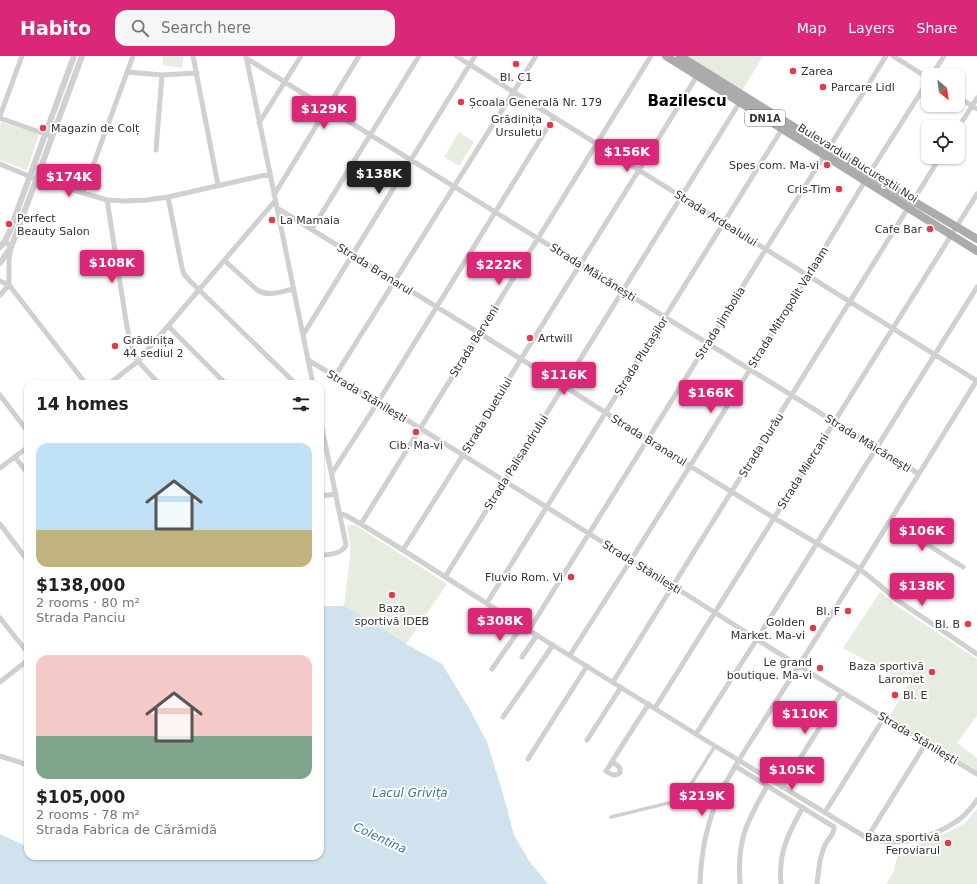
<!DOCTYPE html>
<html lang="en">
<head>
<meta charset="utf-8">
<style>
  :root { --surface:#fff; --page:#f6f6f6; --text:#222; --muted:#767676; --accent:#db2777 }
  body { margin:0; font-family:"DejaVu Sans",sans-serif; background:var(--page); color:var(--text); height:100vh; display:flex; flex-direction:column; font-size:15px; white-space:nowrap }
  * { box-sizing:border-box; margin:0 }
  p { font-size:13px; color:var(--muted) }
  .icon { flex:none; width:22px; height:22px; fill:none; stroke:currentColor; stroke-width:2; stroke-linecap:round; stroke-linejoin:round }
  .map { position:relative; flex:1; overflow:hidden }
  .drawer { position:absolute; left:24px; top:324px; width:300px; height:480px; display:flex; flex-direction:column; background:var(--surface); border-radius:12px; box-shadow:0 1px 3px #0004 }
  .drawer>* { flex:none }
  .needle { width:26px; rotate:151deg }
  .buttons { position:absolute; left:921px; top:12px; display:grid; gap:8px }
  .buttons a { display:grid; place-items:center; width:44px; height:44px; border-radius:8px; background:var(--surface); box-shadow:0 1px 3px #0004; font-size:20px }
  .price { position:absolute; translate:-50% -34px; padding:0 9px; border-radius:4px; background:var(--accent); color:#fff; font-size:13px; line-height:26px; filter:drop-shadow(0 1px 2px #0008) }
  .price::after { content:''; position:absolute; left:50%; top:24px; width:12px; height:9px; margin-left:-6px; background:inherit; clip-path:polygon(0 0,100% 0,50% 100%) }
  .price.selected { background:#222; color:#fff }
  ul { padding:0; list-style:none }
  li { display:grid; align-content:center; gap:8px; height:212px; padding:0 12px }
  li span { display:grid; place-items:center; height:124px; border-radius:12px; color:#555 }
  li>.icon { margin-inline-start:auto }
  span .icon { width:72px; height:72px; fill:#fffc; stroke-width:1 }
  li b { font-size:17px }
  h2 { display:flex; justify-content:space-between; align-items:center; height:48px; padding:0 12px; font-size:17px }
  header { display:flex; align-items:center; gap:24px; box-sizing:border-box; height:56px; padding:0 20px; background:var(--accent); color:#fff }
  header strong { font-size:19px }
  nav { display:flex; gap:22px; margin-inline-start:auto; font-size:14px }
  .search { width:280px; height:36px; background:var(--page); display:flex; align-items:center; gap:10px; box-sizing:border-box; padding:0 14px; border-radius:12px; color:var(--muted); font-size:15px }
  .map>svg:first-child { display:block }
  .green { fill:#e6ecdf }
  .water { fill:#cfe2ee }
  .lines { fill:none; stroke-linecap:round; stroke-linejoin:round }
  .pedestrian { stroke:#d0d0d0; stroke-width:3.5 }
  .minor { stroke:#d0d0d0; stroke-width:5 }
  .tertiary { stroke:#d0d0d0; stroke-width:6 }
  .primary { stroke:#ababab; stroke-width:8 }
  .poi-dot { fill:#e63946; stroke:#fff; stroke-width:1.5 }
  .labels { text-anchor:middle; stroke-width:4; stroke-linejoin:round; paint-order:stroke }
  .shield { fill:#fff; stroke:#707070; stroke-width:1 }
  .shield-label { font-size:10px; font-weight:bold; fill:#333 }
  .poi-label { font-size:11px; fill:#333; stroke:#fff; text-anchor:end }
  .street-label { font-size:11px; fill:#333; stroke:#fff }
  .water-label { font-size:12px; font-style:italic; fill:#3f7597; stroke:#fff }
  .district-label { font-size:15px; font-weight:bold; fill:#000; stroke:#fff }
</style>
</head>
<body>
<header>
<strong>Habito</strong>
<div class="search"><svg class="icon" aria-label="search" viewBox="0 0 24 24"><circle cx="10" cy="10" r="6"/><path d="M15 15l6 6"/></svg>Search here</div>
<nav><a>Map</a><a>Layers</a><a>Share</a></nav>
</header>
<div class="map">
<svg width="977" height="828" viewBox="0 0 977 828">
  <rect width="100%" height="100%" fill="#fff"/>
  <path class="green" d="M163 0H184L182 12 162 9Z
    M687 0H763L742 35Z
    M1 66 39 78 27 114 0 104V70Z
    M459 76 474 86 459 110 444 101Z
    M350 469H355L447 528 406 588 374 566 344 550 350 502V489L347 471Z
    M880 536 894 548 977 603V660L957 687 977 702V715L889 661 909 628 843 592Z
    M977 753V828H886L894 815 898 797 902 793 936 782 964 768Z"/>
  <path class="water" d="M320 550H344L374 566 406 588 442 608 469 652 487 686 503 738 514 779 529 805 548 828H0V778L28 791V800H320Z"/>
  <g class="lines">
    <path class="pedestrian" d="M611 761 681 744 715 690"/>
    <path class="minor" d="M193 0 218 129
      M246 0 313 328
      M456 0 977 325
      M893 0 928 22
      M246 2 919 418
      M127 16 162 19 197 17
      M932 19 944 0
      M958 41 977 53
      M0 60 22 0
      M0 62 48 79
      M259 67 301 0
      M958 72 977 42
      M156 94 162 19
      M0 108 36 123 107 144 125 145 147 144 168 141 270 118
      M869 118 928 25
      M83 137 133 0
      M274 139 359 0
      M168 141 182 212 184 218 190 225 296 328
      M107 144 127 271 132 294 138 305 159 328
      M913 145 940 101
      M277 152 521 303 690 410 774 462 857 511 876 526 897 544 977 598
      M312 173 419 0
      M5 185 11 191 9 204V229
      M225 205 257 234C269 241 280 236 293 233
      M0 225 9 229 86 328
      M0 239 9 229
      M168 270 226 328
      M303 279 475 0
      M308 304 378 346 673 530 799 610 977 718
      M335 320 536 0
      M109 328 138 305 275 145
      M0 339 28 376
      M320 362 346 489C342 498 329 499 320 499
      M15 401 28 418
      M0 412 28 391
      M332 417 378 346 554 61
      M320 440 336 438
      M340 458 345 459 361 468 403 494 522 570 715 690 867 782C875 784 883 786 892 786 914 787 943 776 961 762 967 757 972 751 977 744
      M890 465 963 511
      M0 468 28 505
      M361 468 651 0
      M403 494 463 399 521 303 639 114 697 20
      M445 521 740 46
      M487 547 782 73
      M0 562 28 597
      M529 574 886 0
      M570 599 629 507 690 410 806 223 865 125
      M522 601 537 579
      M492 613 522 570
      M0 626 28 604
      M613 626 908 152
      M655 652 977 138
      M503 661 553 589
      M696 678 757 583 977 231
      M587 684 621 631
      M0 700 28 709
      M528 703 587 610
      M612 706 617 709 620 712V717C614 721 611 718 606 715 620 693 634 670 649 648
      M735 710 834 771C835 777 829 782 826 787 819 800 819 814 817 828
      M782 731 842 636
      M825 756 884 662
      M867 782 926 687
      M700 828C701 795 707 764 722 734 728 722 735 711 742 699L860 513 977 324
      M740 828C739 812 739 794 744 778 749 761 759 745 767 730
      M781 828C778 797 788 778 803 751"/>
    <path class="tertiary" d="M0 191 5 185 9 177 74 0
      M0 207 11 191 15 181 82 0"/>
    <path class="primary" d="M666 0 977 195
      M680 0 913 145 977 183"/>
  </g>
  <g class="poi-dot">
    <circle cx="516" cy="8" r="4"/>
    <circle cx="793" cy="15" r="4"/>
    <circle cx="823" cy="31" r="4"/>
    <circle cx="461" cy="46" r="4"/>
    <circle cx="550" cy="69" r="4"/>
    <circle cx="43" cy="72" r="4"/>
    <circle cx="827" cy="109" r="4"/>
    <circle cx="839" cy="133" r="4"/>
    <circle cx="272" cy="164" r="4"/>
    <circle cx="9" cy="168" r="4"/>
    <circle cx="930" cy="173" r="4"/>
    <circle cx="530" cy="282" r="4"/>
    <circle cx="115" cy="290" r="4"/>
    <circle cx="416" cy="376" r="4"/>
    <circle cx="571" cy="521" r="4"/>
    <circle cx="392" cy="539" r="4"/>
    <circle cx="848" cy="555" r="4"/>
    <circle cx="968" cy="568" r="4"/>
    <circle cx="813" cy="572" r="4"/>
    <circle cx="820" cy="612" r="4"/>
    <circle cx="932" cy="616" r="4"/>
    <circle cx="895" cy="639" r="4"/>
    <circle cx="948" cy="787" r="4"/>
  </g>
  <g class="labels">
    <rect class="shield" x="745" y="54" width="40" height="16" rx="3"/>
    <g class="shield-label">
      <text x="765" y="66">DN1A</text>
    </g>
    <g class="poi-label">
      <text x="801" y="19" text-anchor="start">Zarea</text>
      <text x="516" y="25" text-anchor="middle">Bl. C1</text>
      <text x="831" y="35" text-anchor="start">Parcare Lidl</text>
      <text x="469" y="50" text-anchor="start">Școala Generală Nr. 179</text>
      <text x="542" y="67">Grădinița<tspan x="542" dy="13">Ursuletu</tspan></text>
      <text x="51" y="76" text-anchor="start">Magazin de Colț</text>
      <text x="819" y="113">Spes com. Ma-vi</text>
      <text x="831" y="137">Cris-Tim</text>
      <text x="17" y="166" text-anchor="start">Perfect<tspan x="17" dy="13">Beauty Salon</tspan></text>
      <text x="280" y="168" text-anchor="start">La Mamaia</text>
      <text x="922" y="177">Cafe Bar</text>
      <text x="538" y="286" text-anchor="start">Artwill</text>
      <text x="123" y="288" text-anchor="start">Grădinița<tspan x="123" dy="13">44 sediul 2</tspan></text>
      <text x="416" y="393" text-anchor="middle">Cib. Ma-vi</text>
      <text x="563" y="525">Fluvio Rom. Vi</text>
      <text x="392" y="556" text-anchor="middle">Baza<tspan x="392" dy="13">sportivă IDEB</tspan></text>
      <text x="840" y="559">Bl. F</text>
      <text x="805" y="570">Golden<tspan x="805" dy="13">Market. Ma-vi</tspan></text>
      <text x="960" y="572">Bl. B</text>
      <text x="812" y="610">Le grand<tspan x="812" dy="13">boutique. Ma-vi</tspan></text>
      <text x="924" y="614">Baza sportivă<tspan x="924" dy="13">Laromet</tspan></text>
      <text x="903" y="643" text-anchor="start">Bl. E</text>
      <text x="940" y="785">Baza sportivă<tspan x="940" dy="13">Feroviarul</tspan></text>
    </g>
    <g class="street-label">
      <text transform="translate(858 107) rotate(32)" y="4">Bulevardul Bucureștii Noi</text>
      <text transform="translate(716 162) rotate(32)" y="4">Strada Ardealului</text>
      <text transform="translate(375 213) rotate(32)" y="4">Strada Branarul</text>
      <text transform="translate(593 216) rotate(32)" y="4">Strada Măicănești</text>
      <text transform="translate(788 251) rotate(-58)" y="4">Strada Mitropolit Varlaam</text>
      <text transform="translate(720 267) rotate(-58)" y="4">Strada Jimbolia</text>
      <text transform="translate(474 285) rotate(-58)" y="4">Strada Berveni</text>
      <text transform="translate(641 300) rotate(-58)" y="4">Strada Plutașilor</text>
      <text transform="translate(367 340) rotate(31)" y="4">Strada Stănilești</text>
      <text transform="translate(487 359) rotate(-59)" y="4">Strada Duetului</text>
      <text transform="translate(649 384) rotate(32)" y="4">Strada Branarul</text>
      <text transform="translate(868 387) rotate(32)" y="4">Strada Măicănești</text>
      <text transform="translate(761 389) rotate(-58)" y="4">Strada Durău</text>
      <text transform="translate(516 406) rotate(-58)" y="4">Strada Palisandrului</text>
      <text transform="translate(803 415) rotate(-58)" y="4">Strada Miercani</text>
      <text transform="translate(642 511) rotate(32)" y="4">Strada Stănilești</text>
      <text transform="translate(918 682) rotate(31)" y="4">Strada Stănilești</text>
    </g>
    <g class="water-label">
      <text x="410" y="741">Lacul Grivița</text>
      <text transform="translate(380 782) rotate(25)" y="4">Colentina</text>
    </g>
    <g class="district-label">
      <text x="687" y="50">Bazilescu</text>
    </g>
  </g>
</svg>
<div class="buttons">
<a><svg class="needle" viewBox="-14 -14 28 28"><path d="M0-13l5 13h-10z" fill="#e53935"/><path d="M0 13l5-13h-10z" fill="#767676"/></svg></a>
<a><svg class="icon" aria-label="locate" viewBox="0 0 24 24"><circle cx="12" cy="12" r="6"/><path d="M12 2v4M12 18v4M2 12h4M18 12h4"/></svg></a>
</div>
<b class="price" style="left:324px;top:74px">$129K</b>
<b class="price" style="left:627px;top:117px">$156K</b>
<b class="price selected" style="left:379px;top:139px">$138K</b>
<b class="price" style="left:69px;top:142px">$174K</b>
<b class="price" style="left:112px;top:228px">$108K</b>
<b class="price" style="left:499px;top:230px">$222K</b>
<b class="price" style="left:564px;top:340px">$116K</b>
<b class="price" style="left:711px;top:358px">$166K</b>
<b class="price" style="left:922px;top:496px">$106K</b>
<b class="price" style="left:922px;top:551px">$138K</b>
<b class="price" style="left:500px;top:586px">$308K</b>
<b class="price" style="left:805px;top:679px">$110K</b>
<b class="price" style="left:792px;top:735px">$105K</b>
<b class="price" style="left:702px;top:761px">$219K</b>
<section class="drawer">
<h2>14 homes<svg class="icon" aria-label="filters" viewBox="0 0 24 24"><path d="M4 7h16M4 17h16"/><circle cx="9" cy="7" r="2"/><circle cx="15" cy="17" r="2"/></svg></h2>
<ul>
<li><span style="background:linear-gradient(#bfe0f5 70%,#c2b280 0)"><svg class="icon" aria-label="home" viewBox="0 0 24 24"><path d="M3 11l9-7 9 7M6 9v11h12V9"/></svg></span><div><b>$138,000</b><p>2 rooms · 80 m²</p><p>Strada Panciu</p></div></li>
<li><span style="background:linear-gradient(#f6c9c9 65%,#7fa58c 0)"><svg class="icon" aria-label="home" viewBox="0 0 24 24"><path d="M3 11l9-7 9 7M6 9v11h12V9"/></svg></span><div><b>$105,000</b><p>2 rooms · 78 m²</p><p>Strada Fabrica de Cărămidă</p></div></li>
</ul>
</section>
</div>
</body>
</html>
